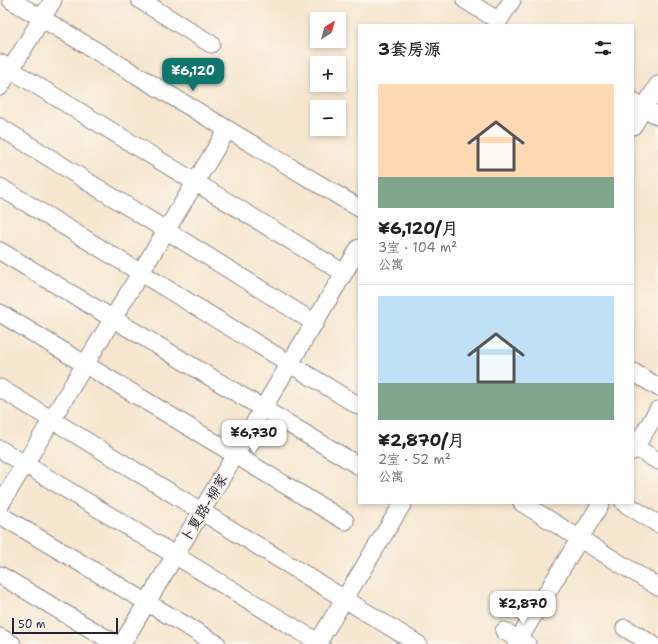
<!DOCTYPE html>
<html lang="zh">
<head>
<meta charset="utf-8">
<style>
  :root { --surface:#fff; --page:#f2f2f2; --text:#202124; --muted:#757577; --line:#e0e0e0; --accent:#0f766e }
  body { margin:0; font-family:"Shantell Sans","LXGW WenKai TC",sans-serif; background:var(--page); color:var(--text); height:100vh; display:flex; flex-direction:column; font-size:15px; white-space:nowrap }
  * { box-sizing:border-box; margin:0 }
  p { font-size:13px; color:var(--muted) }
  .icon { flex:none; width:22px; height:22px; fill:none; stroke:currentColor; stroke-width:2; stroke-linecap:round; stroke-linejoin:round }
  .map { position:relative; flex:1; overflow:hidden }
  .details { position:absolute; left:358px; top:24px; width:276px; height:480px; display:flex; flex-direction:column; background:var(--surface); border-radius:0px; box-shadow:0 2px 6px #0003 }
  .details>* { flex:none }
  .needle { width:26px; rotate:36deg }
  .fabs { position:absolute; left:310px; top:12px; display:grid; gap:8px }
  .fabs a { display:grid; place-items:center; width:36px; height:36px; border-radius:0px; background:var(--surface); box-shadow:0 2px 6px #0003; font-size:20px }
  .scale { position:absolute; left:12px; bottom:10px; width:106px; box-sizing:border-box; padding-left:4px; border:2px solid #22223b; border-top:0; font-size:11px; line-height:14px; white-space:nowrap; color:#22223b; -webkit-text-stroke:3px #fbf7ec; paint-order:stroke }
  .price { position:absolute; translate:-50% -34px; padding:0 9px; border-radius:8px; background:#fff; color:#222; font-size:13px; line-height:26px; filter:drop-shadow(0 1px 2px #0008) }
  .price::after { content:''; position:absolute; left:50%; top:24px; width:12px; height:9px; margin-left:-6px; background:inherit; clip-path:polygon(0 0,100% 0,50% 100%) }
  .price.on { background:var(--accent); color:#fff }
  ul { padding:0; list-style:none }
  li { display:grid; align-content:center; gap:8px; height:212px; padding:0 20px }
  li+li { border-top:1px solid var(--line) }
  li span { display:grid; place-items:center; height:124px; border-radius:0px; color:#555 }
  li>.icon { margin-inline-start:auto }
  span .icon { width:72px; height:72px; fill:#fffc; stroke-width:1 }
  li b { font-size:17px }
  h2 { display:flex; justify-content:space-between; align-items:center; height:48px; padding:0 20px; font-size:17px }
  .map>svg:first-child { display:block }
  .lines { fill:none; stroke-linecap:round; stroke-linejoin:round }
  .minor-casing { stroke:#8c8485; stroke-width:19 }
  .minor { stroke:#fff; stroke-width:17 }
  .labels { text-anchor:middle; stroke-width:3.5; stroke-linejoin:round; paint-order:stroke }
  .street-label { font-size:14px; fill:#22223b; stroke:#fbf7ec }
</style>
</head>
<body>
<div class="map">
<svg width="658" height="644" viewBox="0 0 658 644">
  <rect width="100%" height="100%" fill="#fbf7ec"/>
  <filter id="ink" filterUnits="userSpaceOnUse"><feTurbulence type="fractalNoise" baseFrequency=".025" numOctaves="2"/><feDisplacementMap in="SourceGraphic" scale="8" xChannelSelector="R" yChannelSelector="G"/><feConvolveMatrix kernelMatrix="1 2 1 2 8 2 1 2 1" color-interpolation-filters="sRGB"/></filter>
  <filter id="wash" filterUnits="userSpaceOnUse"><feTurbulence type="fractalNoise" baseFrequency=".012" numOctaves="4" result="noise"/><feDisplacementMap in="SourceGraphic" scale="16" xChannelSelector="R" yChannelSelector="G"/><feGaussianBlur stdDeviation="0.9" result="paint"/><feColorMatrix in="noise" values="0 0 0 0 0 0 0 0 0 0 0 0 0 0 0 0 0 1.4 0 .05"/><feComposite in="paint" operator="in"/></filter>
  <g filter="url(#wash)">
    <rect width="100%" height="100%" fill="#f6e6cf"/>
  </g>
  <g filter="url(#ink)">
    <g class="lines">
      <defs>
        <path id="minor" d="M11 0 359 208
          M140 0 211 44
          M465 0 499 21
          M496 25 512 0
          M0 63 344 273
          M0 87 53 0
          M633 101 658 116
          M633 126 658 85
          M0 127 315 323
          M0 187 359 406
          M0 251 359 466
          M0 313 345 521
          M633 372 658 387
          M0 388 418 644
          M635 447 658 461
          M0 449 321 644
          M633 451 658 410
          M522 503 658 587
          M624 503 658 524
          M0 505 227 130
          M0 515 217 644
          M0 575 116 644
          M625 628 652 644
          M504 631 527 644
          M0 637 12 644
          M122 644 359 248
          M317 644 403 503
          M516 644 601 503"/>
      </defs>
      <use href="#minor" class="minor-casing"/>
      <use href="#minor" class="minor"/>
    </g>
  </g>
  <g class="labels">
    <g class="street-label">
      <text transform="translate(204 508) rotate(-59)" y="5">卜夏路-柳家</text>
    </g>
  </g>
</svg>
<div class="fabs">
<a><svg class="needle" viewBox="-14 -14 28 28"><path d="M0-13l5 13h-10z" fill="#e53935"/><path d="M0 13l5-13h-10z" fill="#757577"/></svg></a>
<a>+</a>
<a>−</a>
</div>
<div class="scale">50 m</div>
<b class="price on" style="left:193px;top:92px">¥6,120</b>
<b class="price" style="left:254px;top:454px">¥6,730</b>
<b class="price" style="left:523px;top:625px">¥2,870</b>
<section class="details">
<h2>3套房源<svg class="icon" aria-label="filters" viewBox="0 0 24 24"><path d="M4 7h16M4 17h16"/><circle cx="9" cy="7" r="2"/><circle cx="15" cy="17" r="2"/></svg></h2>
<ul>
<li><span style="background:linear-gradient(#ffd9b3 75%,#7fa58c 0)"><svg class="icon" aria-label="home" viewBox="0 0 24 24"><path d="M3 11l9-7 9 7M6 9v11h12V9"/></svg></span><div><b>¥6,120/月</b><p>3室 · 104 m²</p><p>公寓</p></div></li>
<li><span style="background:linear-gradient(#bfe0f5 70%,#7fa58c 0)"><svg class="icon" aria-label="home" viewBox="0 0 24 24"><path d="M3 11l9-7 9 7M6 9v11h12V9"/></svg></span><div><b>¥2,870/月</b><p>2室 · 52 m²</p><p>公寓</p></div></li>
</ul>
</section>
</div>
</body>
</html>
